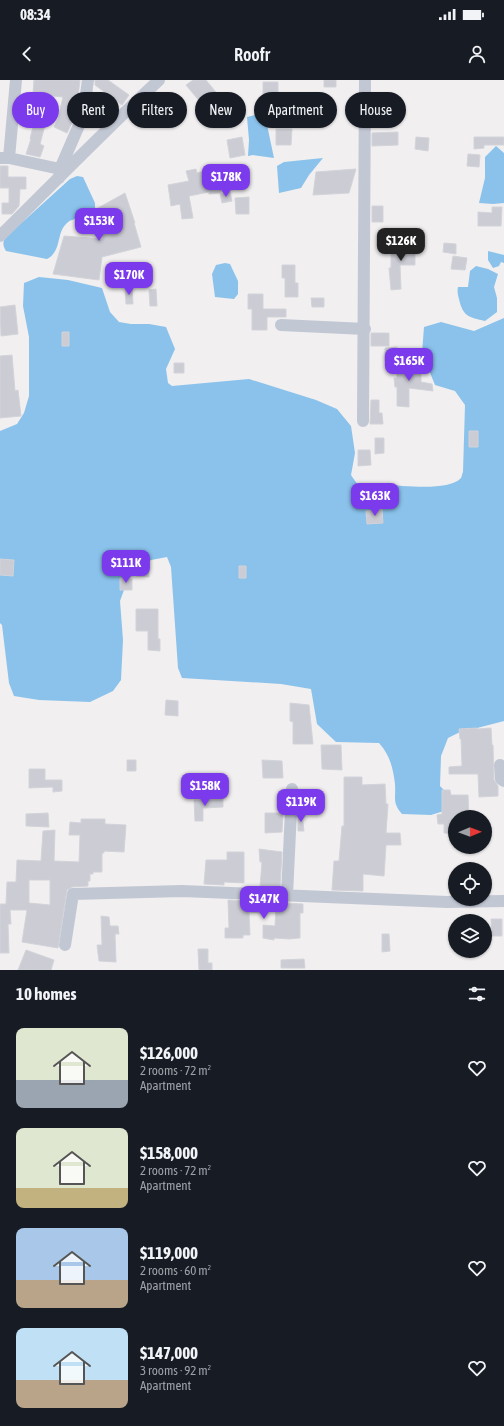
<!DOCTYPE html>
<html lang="en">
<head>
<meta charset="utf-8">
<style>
  :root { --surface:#171b24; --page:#242831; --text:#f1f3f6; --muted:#9ea1a6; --accent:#7c3aed }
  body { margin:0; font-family:"Asap Condensed",sans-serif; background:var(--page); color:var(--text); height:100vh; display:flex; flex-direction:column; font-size:15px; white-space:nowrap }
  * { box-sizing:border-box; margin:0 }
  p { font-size:13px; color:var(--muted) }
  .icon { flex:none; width:22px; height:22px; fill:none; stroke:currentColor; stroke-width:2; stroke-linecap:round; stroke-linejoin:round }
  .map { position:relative; height:890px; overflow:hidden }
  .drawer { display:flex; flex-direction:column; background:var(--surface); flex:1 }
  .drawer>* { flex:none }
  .top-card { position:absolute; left:12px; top:12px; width:480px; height:36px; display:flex; gap:8px }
  .needle { width:26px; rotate:89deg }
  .controls { position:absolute; left:448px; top:730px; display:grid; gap:8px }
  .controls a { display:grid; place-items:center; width:44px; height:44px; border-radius:50%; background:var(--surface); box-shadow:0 1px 3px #0004; font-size:20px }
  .price { position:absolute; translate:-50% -34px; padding:0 9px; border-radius:8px; background:var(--accent); color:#fff; font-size:13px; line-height:26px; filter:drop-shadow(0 1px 2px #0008) }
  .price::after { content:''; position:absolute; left:50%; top:24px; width:12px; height:9px; margin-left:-6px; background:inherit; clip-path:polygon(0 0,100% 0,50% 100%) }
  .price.on { background:#222; color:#fff }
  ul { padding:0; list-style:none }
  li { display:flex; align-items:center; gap:12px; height:100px; padding:0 16px }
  li span { display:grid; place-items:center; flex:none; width:112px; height:80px; border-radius:8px; color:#555 }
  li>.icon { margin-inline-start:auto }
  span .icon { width:48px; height:48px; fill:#fffc; stroke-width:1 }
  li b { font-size:17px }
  h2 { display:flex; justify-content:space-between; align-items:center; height:48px; padding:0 16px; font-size:17px }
  .pill { padding:0 14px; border-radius:18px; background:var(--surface); box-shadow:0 1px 3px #0004; font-size:14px; line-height:36px }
  .pill.on { background:var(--accent); color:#fff }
  .status { display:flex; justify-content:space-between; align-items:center; height:28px; padding:0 20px; background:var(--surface); direction:ltr }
  .status svg { height:11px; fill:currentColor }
  header { display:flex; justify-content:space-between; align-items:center; height:52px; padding:0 16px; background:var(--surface); font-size:18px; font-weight:600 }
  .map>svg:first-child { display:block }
  .water { fill:#8ac2eb }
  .building { fill:#cbccd4; stroke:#d3d3da; fill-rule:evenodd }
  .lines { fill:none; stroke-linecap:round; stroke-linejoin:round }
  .minor { stroke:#c2c7d4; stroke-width:12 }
</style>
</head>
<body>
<div class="status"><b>08:34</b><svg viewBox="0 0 49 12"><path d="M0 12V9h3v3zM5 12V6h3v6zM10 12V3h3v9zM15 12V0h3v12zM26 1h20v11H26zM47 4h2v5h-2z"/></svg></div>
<header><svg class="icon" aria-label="back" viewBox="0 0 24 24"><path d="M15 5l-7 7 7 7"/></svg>Roofr<svg class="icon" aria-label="person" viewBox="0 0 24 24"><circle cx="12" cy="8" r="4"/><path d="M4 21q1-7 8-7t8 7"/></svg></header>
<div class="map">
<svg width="504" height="890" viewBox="0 0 504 890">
  <rect width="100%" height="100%" fill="#f1efef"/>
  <path class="water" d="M277 27 279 30 267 45 274 78 253 75 248 76 249 60 247 37 263 33 271 28Z
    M496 66 504 73V123L493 124 479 123 485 98V77Z
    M323 78 309 95 301 108 279 113 277 86 284 82Z
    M77 96 83 97 95 123V133C86 140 73 136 66 144 56 154 62 171 47 179L6 171C3 166 2 162 6 157L70 99Z
    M488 171 504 175V183L501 182 499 186 493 188 488 180Z
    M225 183 230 184 238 201V214L234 219 215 217 212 194 216 185Z
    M476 186 488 189 498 194 494 207 497 218V232L485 241C469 237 463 237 459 219 458 215 457 212 458 207H468L470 191Z
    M39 197 68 200 102 208 110 232 119 242 131 244H149L166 247 175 269 166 289 168 303 172 306 249 299 316 320 337 329 351 346 355 373 351 395C358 405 362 413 375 415L385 405C403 405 448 412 461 398 462 396 462 394 463 392L465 325 455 311 435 305 422 273 424 247 441 242 474 251 504 238V641L458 653 448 658 441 676 440 706 455 721 447 730 431 735 402 734C392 722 396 719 395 704 393 688 390 675 379 663L336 662 317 644 311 609 281 604 182 598 178 588 171 487 167 477 151 480 128 499 120 521 123 560 121 600 113 611 90 622 39 620 14 616 9 603 2 545 0 543V351L17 344 24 333 29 316V257L23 226 24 203Z"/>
  <path class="building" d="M34 0H80L76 34 67 53 54 47 58 39 63 17 33 14Z
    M95 0H108L129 15 122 25 95 5Z
    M193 0H206L224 22 206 29 186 5Z
    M324 0H336V7H324Z
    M263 2H278V17H263Z
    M22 19 36 21 34 37 20 35Z
    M34 42 45 45 40 64 44 66 40 77 26 74 31 59H30Z
    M276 49H292L291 65H276Z
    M398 52V65L372 66V53Z
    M242 57 245 75 230 78 227 60Z
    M416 57 429 58 428 71 415 69Z
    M474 57H504V65H484V68L474 69Z
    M468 74 480 75 479 87 467 86Z
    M0 86H8V97H26V109H20L19 126 12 134H2V123H9V108H0Z
    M217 88 221 113 209 114V112L189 116 193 138 182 139 180 124 171 126 168 105 189 101 186 91 196 89 197 93Z
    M356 89 349 113 313 115 316 92Z
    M230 112 232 121 222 123 220 114Z
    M125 113 135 143H134L141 167 102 177 99 200 53 194 64 156 103 159 98 128Z
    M249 117V134H236L235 118Z
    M372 126H383V142H372Z
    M492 127H502L501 146H478V132L492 133Z
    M406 160H415V185H400L401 209 391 210 389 188H391V168H406Z
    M444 163 456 164V174L443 172Z
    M453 176 467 178 465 190 451 189Z
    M282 185H295V203H298V217H285V198H282Z
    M125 207H132L133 224H126Z
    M156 209 157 226H150L149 210Z
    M248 214H263V229H286V237H267V250H252V229H248Z
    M311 218H324V227H312Z
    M15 225 18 254 1 256 0 227Z
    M62 252H69V266H62Z
    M371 253H389V266H371Z
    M397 267V280L385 281V268Z
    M12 275 15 311 18 310 21 336 0 338V276Z
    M174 283H184V293H174Z
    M396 284H421V302L432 304 433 311 409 308V327L397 326V307H395L394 298H397Z
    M371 320H379V333H382L383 344H370Z
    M469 351H478V367H469Z
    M375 358H384V373L375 374Z
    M358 370H370L371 385 358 386Z
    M382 429 383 443 367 444 366 431Z
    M0 479 14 480 13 496 0 495Z
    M137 485H149V497L136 496Z
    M239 486H246V498H239Z
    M120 498 132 499V510H120Z
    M136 529H158V559H160V571L148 570V551H136Z
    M166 620 178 621V636L165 635Z
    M290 623 309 625 313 664H293V642L290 641Z
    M477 648V649L491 648 492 665H493L494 700 498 706V716L479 717 478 694H449V687L462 686 461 659H460L459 649Z
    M321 665H341L342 690 322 689Z
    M127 680H136V691H127Z
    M262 680 282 681 283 698H263Z
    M29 689H45V700H62V711L53 712V707L29 708Z
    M344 697H362V705L385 704 386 724H388L386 753H400L401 765H386L384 796 363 794V811L332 810 334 781H339L342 746H344Z
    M442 710H450L451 715H468L469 737 453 736 452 754 444 753V744H438L437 735 442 734Z
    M223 719V727L203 728V741H195L194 720Z
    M48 733 49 747 26 746V734Z
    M265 733H283L282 752 265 753Z
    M298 734H302L304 751H298Z
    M81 739H105V744L126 745 124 772 104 771V773H102V792H93V794H90V801H88V806L72 807 67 810 58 868 22 862 27 830H10L11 844H8L9 873H0V824H6L7 802H16L17 780 41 781 43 751 55 750 54 781 79 782 80 755H69L70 742 81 743ZM29 800H50V825L29 823Z
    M259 769 282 772 280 808 260 807 262 782H260Z
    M227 772H244V803L224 802V805L204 804 206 780H227Z
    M228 820 303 824V833H300V858L289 859 274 858V860L263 858V845L275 846 276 827 261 828V833L249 832 250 855H243V858H225V848H229Z
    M101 836 109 837 110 846H118L119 854H115L116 882 99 881 97 865H102Z
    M491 839H502V856H492Z
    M382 854H389L390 871 382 872Z
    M198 869H208V883H212V890H199Z
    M26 870 54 880 51 890H18Z
    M304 879 305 888H281V880Z"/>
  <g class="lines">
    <path class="minor" d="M0 78H9L60 89
      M9 78 16 0
      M59 98 60 89 83 36 88 0
      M0 156C53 104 104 51 159 0
      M281 245 365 249
      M363 341 365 0
      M500 685 501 699 504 701
      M287 815 292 709
      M65 865 73 814 182 811 447 822 504 821"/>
  </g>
</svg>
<div class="controls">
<a><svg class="needle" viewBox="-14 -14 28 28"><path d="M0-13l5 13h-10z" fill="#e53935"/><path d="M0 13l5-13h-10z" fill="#9ea1a6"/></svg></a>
<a><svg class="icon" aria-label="locate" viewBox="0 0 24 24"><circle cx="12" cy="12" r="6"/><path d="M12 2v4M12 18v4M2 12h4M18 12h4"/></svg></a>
<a><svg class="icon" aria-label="layers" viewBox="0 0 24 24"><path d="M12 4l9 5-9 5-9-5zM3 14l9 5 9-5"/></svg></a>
</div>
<b class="price" style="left:226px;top:118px">$178K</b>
<b class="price" style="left:99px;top:162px">$153K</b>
<b class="price on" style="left:401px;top:182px">$126K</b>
<b class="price" style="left:129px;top:216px">$170K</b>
<b class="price" style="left:409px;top:302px">$165K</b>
<b class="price" style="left:375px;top:437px">$163K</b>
<b class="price" style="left:126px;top:504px">$111K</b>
<b class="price" style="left:205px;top:727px">$158K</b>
<b class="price" style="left:301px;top:743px">$119K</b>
<b class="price" style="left:264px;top:840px">$147K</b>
<div class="top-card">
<a class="pill on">Buy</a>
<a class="pill">Rent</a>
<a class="pill">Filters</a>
<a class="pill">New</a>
<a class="pill">Apartment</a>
<a class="pill">House</a>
</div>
</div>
<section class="drawer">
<h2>10 homes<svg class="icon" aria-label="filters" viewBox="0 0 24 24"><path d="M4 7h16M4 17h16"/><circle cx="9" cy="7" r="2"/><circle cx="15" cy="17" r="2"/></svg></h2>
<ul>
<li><span style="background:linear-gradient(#dfe7d0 65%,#9aa5b1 0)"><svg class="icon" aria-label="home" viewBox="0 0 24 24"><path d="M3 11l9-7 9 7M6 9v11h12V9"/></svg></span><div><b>$126,000</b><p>2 rooms · 72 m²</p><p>Apartment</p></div><svg class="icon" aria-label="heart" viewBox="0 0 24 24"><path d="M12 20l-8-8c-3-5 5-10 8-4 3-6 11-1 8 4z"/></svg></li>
<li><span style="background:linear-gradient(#dfe7d0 75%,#c2b280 0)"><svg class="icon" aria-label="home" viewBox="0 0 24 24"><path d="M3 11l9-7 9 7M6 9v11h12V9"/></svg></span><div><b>$158,000</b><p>2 rooms · 72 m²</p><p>Apartment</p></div><svg class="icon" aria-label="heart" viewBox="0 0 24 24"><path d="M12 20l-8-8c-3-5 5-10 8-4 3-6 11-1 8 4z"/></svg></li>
<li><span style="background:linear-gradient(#a9c7e8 65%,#b9a48a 0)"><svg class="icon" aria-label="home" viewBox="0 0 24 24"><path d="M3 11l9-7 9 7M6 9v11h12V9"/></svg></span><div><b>$119,000</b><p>2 rooms · 60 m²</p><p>Apartment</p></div><svg class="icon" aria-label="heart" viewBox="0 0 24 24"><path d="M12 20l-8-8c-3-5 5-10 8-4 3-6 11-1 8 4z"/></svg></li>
<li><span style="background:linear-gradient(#bfe0f5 65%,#b9a48a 0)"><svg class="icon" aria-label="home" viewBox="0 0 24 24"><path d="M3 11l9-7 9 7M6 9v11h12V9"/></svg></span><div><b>$147,000</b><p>3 rooms · 92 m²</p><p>Apartment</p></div><svg class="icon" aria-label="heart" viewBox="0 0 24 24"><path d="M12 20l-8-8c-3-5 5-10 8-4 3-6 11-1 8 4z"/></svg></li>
</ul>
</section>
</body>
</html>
